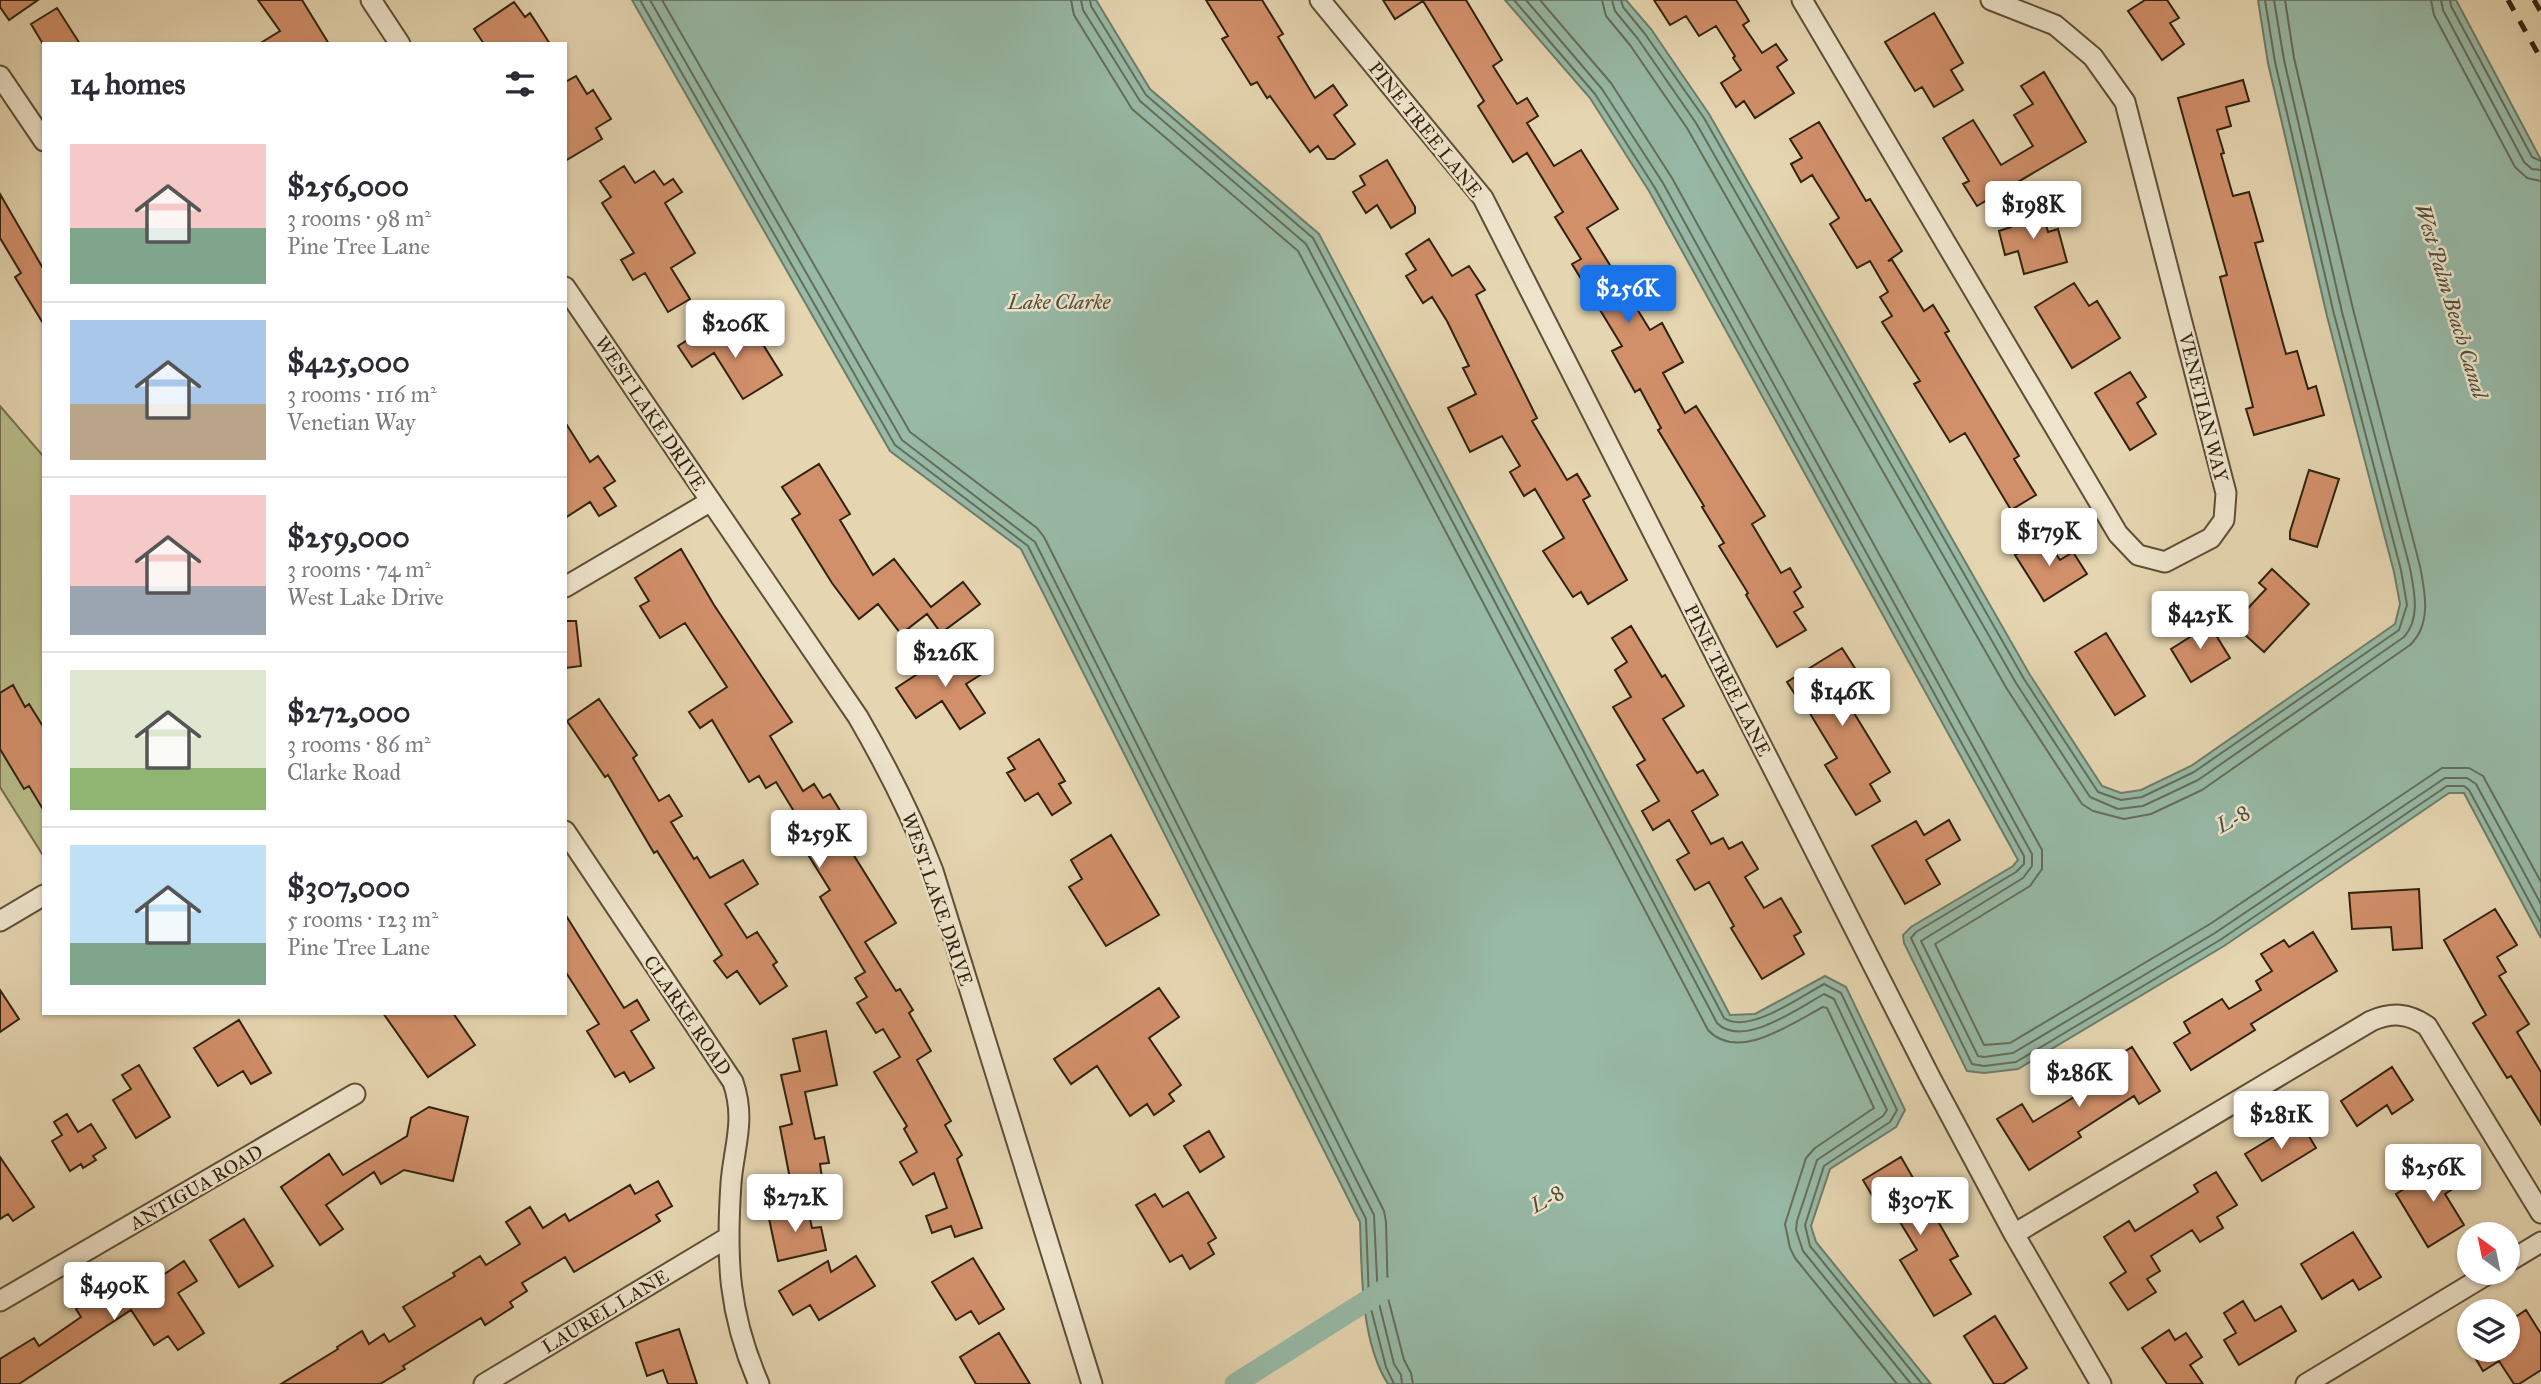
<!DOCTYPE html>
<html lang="en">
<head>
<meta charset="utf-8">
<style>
  :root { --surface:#fff; --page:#f7f7f7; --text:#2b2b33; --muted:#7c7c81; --line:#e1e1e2; --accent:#1a73e8 }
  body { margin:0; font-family:"IM FELL Great Primer",serif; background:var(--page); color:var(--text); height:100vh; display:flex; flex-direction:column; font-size:26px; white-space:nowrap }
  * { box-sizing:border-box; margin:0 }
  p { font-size:23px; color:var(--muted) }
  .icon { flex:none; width:38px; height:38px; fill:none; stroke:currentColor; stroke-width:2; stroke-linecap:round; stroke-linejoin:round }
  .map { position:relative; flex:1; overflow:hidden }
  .panel { position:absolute; left:42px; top:42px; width:525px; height:973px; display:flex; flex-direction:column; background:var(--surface); border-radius:0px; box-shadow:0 2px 5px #0004 }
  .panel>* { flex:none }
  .needle { width:46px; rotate:327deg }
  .controls { position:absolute; left:2457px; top:1222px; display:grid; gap:14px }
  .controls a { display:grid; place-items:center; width:63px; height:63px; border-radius:50%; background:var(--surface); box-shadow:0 2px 5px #0004; font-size:35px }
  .price { position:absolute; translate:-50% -60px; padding:0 16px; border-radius:7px; background:#fff; color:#222; font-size:23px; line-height:46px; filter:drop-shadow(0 2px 4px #0008) }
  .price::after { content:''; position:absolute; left:50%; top:42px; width:21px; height:16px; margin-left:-10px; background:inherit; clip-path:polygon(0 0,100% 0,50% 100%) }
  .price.active { background:var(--accent); color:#fff }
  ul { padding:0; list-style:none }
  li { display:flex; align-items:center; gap:21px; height:175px; padding:0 28px }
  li+li { border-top:2px solid var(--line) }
  li span { display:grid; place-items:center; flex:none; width:196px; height:140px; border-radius:0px; color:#555 }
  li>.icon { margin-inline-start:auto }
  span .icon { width:84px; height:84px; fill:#fffc; stroke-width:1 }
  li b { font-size:30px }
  h2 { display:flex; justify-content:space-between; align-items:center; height:84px; padding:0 28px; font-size:30px }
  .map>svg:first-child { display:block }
  .green { fill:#b7bc89; stroke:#746f4c; stroke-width:2 }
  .water { fill:#97b9a6; stroke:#6e7d69; stroke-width:2 }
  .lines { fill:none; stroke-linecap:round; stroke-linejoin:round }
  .shore { stroke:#646e5a; stroke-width:2 }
  .canal { stroke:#97b9a6; stroke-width:21 }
  .building { fill:#d18f6a; stroke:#31220e; stroke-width:2 }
  .minor-casing { stroke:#5e4f36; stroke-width:23 }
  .minor { stroke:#eee4cc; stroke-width:19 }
  .rail { stroke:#31220e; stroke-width:5; stroke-dasharray:12 12; stroke-linecap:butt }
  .labels { text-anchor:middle; stroke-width:5; stroke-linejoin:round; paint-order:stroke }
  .street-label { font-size:19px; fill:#31220e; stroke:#eee4cc }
  .water-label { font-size:21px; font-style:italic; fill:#504f3c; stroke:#eee4cc }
</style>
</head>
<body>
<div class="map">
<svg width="2541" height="1384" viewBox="0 0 2541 1384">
  <rect width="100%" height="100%" fill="#e5d5b0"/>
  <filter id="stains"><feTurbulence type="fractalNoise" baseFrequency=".00286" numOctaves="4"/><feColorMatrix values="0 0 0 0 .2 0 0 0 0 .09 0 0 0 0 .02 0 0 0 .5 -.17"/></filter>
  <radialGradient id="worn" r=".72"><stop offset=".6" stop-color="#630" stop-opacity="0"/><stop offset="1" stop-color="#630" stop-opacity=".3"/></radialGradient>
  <path class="green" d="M0 406 44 457V857L0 787Z"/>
  <path class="water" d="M632 0H1096L1150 89 1319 234 1730 1015 1755 1014 1825 976 1846 987 1905 1110 1896 1127 1830 1169 1811 1226 1816 1242 1931 1384H1388C1360 1340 1362 1272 1360 1222L1021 549 890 451Z
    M1505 0H1626L1651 29 1709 114 2030 675 2102 786 2121 793 2141 790 2191 766 2395 624 2400 604 2394 572 2327 316 2268 63 2258 0H2456L2541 160V938L2464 793H2449L2224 946 2018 1069 1984 1073 1967 1071 1904 943 1903 935 1911 927 2013 866 2018 860 1649 191 1590 98Z"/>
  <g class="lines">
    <path class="shore" d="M640 0 895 445 1028 546 1366 1219 1369 1301 1386 1367 1394 1384
      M650 0 902 440 1035 542 1374 1215 1378 1299 1394 1364 1401 1375 1402 1384
      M662 0 910 432 1037 528 1044 537 1384 1211 1386 1222 1388 1298 1404 1360 1411 1373 1413 1384
      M1071 0 1074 15 1132 109 1298 251 1708 1030C1738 1063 1794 1022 1823 1007L1827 1008 1874 1108 1815 1148 1806 1158 1785 1224 1790 1248 1795 1258 1897 1384
      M1081 0 1083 10 1140 101 1306 244 1717 1023C1742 1049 1799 1008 1824 994L1834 999 1887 1110 1883 1116 1817 1160 1797 1221 1796 1230 1803 1251 1911 1384
      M1090 0 1091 6 1146 95 1313 238 1724 1018C1748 1035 1802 996 1824 984L1841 993 1897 1110 1890 1122 1824 1166 1805 1225 1810 1246 1922 1384
      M1514 0 1595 94 1655 188 2024 856V864L2016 872 1916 932 1911 938 1972 1064 1984 1066 2016 1062 2220 940 2447 786H2464L2469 790 2541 923
      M1526 0 1602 89 1663 183 2032 854V866L2023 878 1921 941 1978 1056 1984 1057 2013 1053 2215 933 2445 778H2467L2476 784 2541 904
      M1540 0 1611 83 1672 178 2042 850V869L2030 886 1935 944 1984 1045 2010 1043 2210 924 2442 768H2469L2483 776 2541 882
      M1602 0 1606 16 1630 45 1687 128 2007 689 2082 804 2093 811 2124 819 2151 814 2202 790 2410 645C2432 624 2425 592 2420 566L2353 309 2294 58 2285 0
      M1612 0 1615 11 1638 39 1696 123 2016 683 2090 797 2118 809 2143 806 2198 780 2404 637C2421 618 2414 590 2410 568L2342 312 2284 60 2274 0
      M1621 0 1623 7 1645 34 1704 118 2024 679 2098 792 2121 800 2142 797 2194 772 2399 630 2407 605 2401 570 2334 314 2275 62 2265 0
      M2431 0 2434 15 2515 167 2527 178 2541 181
      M2441 0 2443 10 2524 162 2532 169 2541 170
      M2450 0 2451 6 2532 157 2541 161"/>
    <path class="canal" d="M1235 1384 1387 1288"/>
  </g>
  <path class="building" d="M0 0H38L9 20 0 7Z
    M258 0H302L329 44H259L280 31Z
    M1206 0H1262L1283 34 1278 37 1315 98 1333 85 1347 105 1334 115 1355 144 1334 159H1327L1318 146 1310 152 1270 96 1267 98 1257 82 1251 85 1222 39 1228 36Z
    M1383 0H1466L1502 60 1493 66 1517 104 1527 98 1538 116 1527 123 1554 166 1581 150 1618 209 1587 228 1650 330 1662 323 1683 362 1663 373 1685 413 1696 406 1765 516 1752 524 1781 573 1790 568 1801 587 1794 592 1803 607 1794 612 1806 630 1777 647 1746 595 1748 593 1719 546 1724 543 1702 507 1704 506 1658 430 1661 428 1640 389 1635 392 1612 351 1622 346 1572 264 1581 259 1555 217 1563 212 1527 153 1513 162 1478 106 1484 101 1423 1 1395 19Z
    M1654 0H1736L1749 21 1743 25 1762 53 1776 44 1787 60 1777 67 1794 93 1755 118 1744 101 1736 107 1721 83 1741 70 1733 58 1735 56 1716 26 1699 36 1686 16 1670 25Z
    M2145 0H2167L2179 18 2170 23 2184 44 2162 60 2128 11Z
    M514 2 525 17 530 13 550 44H484L474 29Z
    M57 8 80 44H43L31 24Z
    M1934 13 1963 63 1951 70 1963 90 1934 107 1922 87 1915 91 1885 42Z
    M2044 72 2086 142 1977 206 1963 184 1969 181 1943 138 1973 120 2001 165 2033 146 2014 115 2033 104 2021 86Z
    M576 76 587 94 593 90 611 119 596 128 602 139 565 161V82Z
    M2243 80 2249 101 2226 107 2231 126 2217 130 2224 153 2221 154 2233 196 2249 192 2263 241 2255 243 2286 354 2297 351 2308 389 2316 386 2324 415 2254 435 2246 409 2253 407 2220 277 2227 275 2178 98Z
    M1819 122 1866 201 1870 199 1902 251 1888 261 1892 260 1924 311 1933 305 1949 331 1945 333 2019 456 2014 459 2036 495 2011 510 1965 433 1950 442 1914 384 1920 381 1882 322 1892 316 1880 297 1888 292 1870 261 1857 268 1830 224 1839 218 1812 175 1801 182 1791 164 1802 158 1790 139Z
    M1387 160 1415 207V213L1391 228 1377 205 1366 213 1353 192 1365 185 1360 176Z
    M624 166 635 183 654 171 664 185 673 179 682 192 665 203 695 253 671 268 690 299 668 312 645 273 633 280 621 260 634 253 602 203 611 197 600 181Z
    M0 194 44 270V325L15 277 21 273 0 238Z
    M2041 207 2048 232 2058 229 2067 262 2024 274 2018 251 2005 255 1999 231 2011 227 2008 216Z
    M1429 239 1452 276 1469 266 1485 290 1476 295 1537 418 1532 421 1567 480 1577 474 1590 496 1583 500 1627 580 1588 604 1581 592 1573 597 1543 551 1564 538 1535 489 1524 496 1510 472 1520 466 1502 436 1470 452 1448 408 1476 394 1463 368 1469 366 1447 321 1432 297 1423 303 1406 276 1416 270 1406 254Z
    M2074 283 2089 306 2097 301 2120 338 2072 368 2035 307Z
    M705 329 714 344 734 332 742 345 757 335 782 375 743 399 714 353 692 367 678 346Z
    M2130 372 2146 397 2137 403 2156 434 2130 450 2095 393Z
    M565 422 590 462 598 456 615 481 604 488 616 506 599 516 590 502 565 518Z
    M819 464 850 514 840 520 873 575 894 559 931 607 963 582 980 604 941 633 927 614 901 634 878 604 859 619 832 583 792 519 800 514 782 487Z
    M2309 470 2339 479 2317 547 2290 539V532Z
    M2044 536 2060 560 2073 552 2087 574 2044 601 2015 555Z
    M681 549 714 605 792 722 770 736 803 791 814 784 823 798 830 794 858 840 848 846 896 923 865 942 896 991 900 989 913 1010 909 1013 931 1051 917 1060 951 1121 945 1125 962 1155 957 1159 982 1228 955 1237 951 1226 932 1233 926 1216 947 1208 934 1173 913 1185 900 1162 917 1152 904 1129 907 1126 874 1072 900 1057 883 1029 876 1033 857 1003 867 997 855 978 865 972 820 897 830 890 797 837 806 831 776 782 766 788 759 776 749 782 712 720 700 728 689 712 727 687 685 623 660 638 640 606 649 601 635 578Z
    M2272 569 2309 604 2264 652 2233 624 2266 589 2259 583Z
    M2206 619 2230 658 2191 682 2171 649 2190 637 2186 631Z
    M565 621H576L581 666 565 668Z
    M1631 626 1662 677 1665 675 1684 706 1663 719 1697 773 1703 770 1718 795 1692 811 1711 844 1723 838 1729 849 1742 842 1758 869 1745 877 1764 908 1781 898 1801 932 1794 936 1804 954 1762 979 1731 928 1734 926 1709 882 1695 890 1677 860 1689 853 1669 820 1653 830 1642 811 1659 801 1637 765 1645 760 1613 707 1631 697 1615 670 1627 662 1612 638Z
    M2106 633 2145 696 2115 715 2075 652Z
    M1842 648 1856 670 1848 675 1867 705 1854 713 1890 772 1870 784 1880 801 1856 815 1825 765 1837 758 1800 697 1798 699 1787 682Z
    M956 649 966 664 976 658 985 672 966 684 985 713 960 729 942 701 916 718 896 688Z
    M13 685 25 707 29 704 44 728V811L29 786 24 789 0 749V693Z
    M599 699 637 755 633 758 659 801 669 795 682 816 671 822 694 859 697 857 710 878 743 860 758 884 725 904 747 938 757 932 777 962 773 965 787 986 760 1004 737 971 727 978 714 961 722 955 657 851 654 853 608 775 605 777 567 721Z
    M1039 739 1065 781 1059 784 1071 803 1052 815 1038 793 1025 801 1007 773 1015 769 1008 758Z
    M1949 820 1960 840 1926 860 1940 884 1905 904 1872 846 1916 821 1924 835Z
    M1111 835 1159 915 1106 946 1069 887 1082 879 1071 860Z
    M2419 889 2422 948 2393 950 2391 927 2352 929 2349 893Z
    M2495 909 2517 945 2497 957 2506 972 2499 976 2529 1024 2517 1032 2541 1072V1124L2511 1076 2507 1078 2473 1023 2486 1015 2444 940Z
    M565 914 624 1008 637 1000 649 1020 631 1031 654 1068 630 1082 624 1072 615 1077 587 1031 599 1024 565 971Z
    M2313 932 2337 971 2251 1024 2255 1030 2191 1070 2174 1043 2190 1033 2184 1022 2222 999 2229 1009 2261 990 2256 981 2272 971 2261 954 2284 940 2289 947Z
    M1159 988 1179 1017 1149 1038 1181 1085 1169 1094 1174 1101 1154 1115 1147 1104 1130 1116 1097 1066 1071 1084 1054 1059Z
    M0 990 19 1019 0 1032Z
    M383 1013H453L475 1045 428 1077Z
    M239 1020 271 1073 251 1084 243 1071 218 1086 194 1048Z
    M826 1031 837 1085 805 1092 815 1139 824 1137 829 1163 820 1164 822 1178 791 1184 780 1127 792 1124 781 1075 800 1071 793 1039Z
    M2132 1047 2160 1091 2139 1104 2134 1096 2078 1132 2081 1137 2029 1170 1997 1119 2022 1104 2033 1122 2084 1091 2078 1081Z
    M139 1065 170 1117 136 1138 113 1100 131 1089 122 1075Z
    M2392 1067 2413 1100 2392 1114 2387 1105 2357 1126 2341 1101Z
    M429 1107 468 1117 453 1181 404 1170 381 1184 374 1172 326 1205 343 1229 320 1245 281 1187 329 1154 343 1175 407 1136 411 1118Z
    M67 1114 78 1132 91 1124 106 1148 93 1156 96 1160 83 1168 81 1164 70 1171 52 1141 62 1135 54 1122Z
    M2300 1121 2316 1148 2262 1181 2245 1154Z
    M1209 1131 1224 1157 1200 1172 1184 1146Z
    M0 1157 34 1207 13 1221 8 1214 0 1219Z
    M1901 1157 1958 1256 1950 1260 1971 1294 1934 1316 1900 1260 1917 1250 1892 1209 1883 1214 1863 1180Z
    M2449 1161 2462 1183 2445 1194 2464 1225 2428 1247 2396 1194Z
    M2216 1172 2237 1205 2217 1217 2223 1228 2200 1242 2192 1230 2151 1256 2160 1271 2147 1279 2156 1292 2128 1310 2110 1283 2126 1272 2104 1237 2129 1221 2135 1231 2198 1192 2194 1185Z
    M658 1181 672 1206 656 1215 660 1221 574 1272 565 1257 522 1283 527 1291 510 1302 513 1307 485 1325 481 1318 403 1366 405 1369 380 1384H281L338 1349 337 1347 362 1331 369 1344 384 1334 389 1342 415 1326 403 1307 455 1276 453 1273 480 1256 486 1265 520 1244 506 1222 530 1207 543 1228 565 1214 569 1221 630 1185 635 1194Z
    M1188 1192 1216 1238 1208 1243 1214 1254 1190 1269 1182 1255 1170 1262 1136 1205 1155 1194 1163 1207Z
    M807 1205 812 1228 821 1227 826 1250 778 1261 768 1214Z
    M244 1219 273 1266 239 1287 210 1240Z
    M2353 1232 2381 1277 2359 1290 2353 1280 2322 1299 2301 1264Z
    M856 1256 875 1286 819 1320 810 1305 793 1315 779 1291 828 1261 831 1272Z
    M973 1258 1004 1309 979 1324 971 1311 956 1320 932 1282Z
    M184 1261 197 1281 178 1293 204 1333 178 1350 168 1336 154 1345 131 1310 19 1384H0V1359L34 1338 39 1346 81 1317 76 1309 131 1274 142 1289Z
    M2243 1301 2255 1321 2281 1306 2296 1331 2239 1365 2224 1340 2236 1333 2224 1313Z
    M2526 1310 2541 1334V1370L2519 1384H2514L2499 1361 2483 1371 2470 1349H2508V1322Z
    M1995 1316 2027 1368 2003 1384H1994L1964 1336Z
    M679 1329 697 1384H668L663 1370 647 1376 636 1343Z
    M2169 1330 2175 1340 2186 1333 2202 1357 2190 1365 2203 1384H2167L2142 1348Z
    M999 1333 1030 1384H976L960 1357Z"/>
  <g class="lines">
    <defs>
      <path id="minor" d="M371 0 400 44
        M1320 0 1483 198 1931 1079 2014 1234 2101 1384
        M1802 0 2118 534 2138 555 2165 562 2211 538 2224 520 2226 493 2125 102 2093 57 2055 25 1991 0
        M0 76 44 141
        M565 287 858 717C887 767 912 816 933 871L1092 1384
        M565 587 711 501
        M565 831 733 1082C746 1120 734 1146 731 1183 726 1259 728 1313 759 1384
        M0 921 44 895
        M2014 1234 2371 1021C2392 1012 2408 1013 2427 1026L2541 1213
        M2508 1262 2541 1242
        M0 1301 355 1094
        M484 1384 727 1238
        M2306 1384 2491 1272"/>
    </defs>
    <use href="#minor" class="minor-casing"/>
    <use href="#minor" class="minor"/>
    <path class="rail" d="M2508 0 2541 59
      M2534 0 2541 12"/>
  </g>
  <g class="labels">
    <g class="street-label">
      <text transform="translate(1426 129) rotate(51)" y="7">PINE TREE LANE</text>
      <text transform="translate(2204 407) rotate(76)" y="7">VENETIAN WAY</text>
      <text transform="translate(651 413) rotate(56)" y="7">WEST LAKE DRIVE</text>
      <text transform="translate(1728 680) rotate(63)" y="7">PINE TREE LANE</text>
      <text transform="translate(938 899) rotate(71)" y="7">WEST LAKE DRIVE</text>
      <text transform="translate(688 1015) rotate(56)" y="7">CLARKE ROAD</text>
      <text transform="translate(196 1187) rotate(-30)" y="7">ANTIGUA ROAD</text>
      <text transform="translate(605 1311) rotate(-31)" y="7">LAUREL LANE</text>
    </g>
    <g class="water-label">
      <text transform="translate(2451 301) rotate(73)" y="7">West Palm Beach Canal</text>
      <text x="1059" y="309">Lake Clarke</text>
      <text transform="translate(2233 819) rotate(-29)" y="7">L-8</text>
      <text transform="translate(1547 1199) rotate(-29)" y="7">L-8</text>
    </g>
  </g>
  <rect width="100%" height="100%" filter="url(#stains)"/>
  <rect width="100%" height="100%" fill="url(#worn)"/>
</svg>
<div class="controls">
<a><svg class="needle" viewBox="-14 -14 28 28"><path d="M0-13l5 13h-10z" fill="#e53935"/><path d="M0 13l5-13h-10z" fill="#7c7c81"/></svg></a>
<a><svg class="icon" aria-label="layers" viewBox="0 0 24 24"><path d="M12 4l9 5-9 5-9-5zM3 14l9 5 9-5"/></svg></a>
</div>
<b class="price" style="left:2033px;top:241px">$198K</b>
<b class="price active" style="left:1628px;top:325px">$256K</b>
<b class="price" style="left:735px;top:360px">$206K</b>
<b class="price" style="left:2049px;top:568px">$179K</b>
<b class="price" style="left:2200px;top:651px">$425K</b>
<b class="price" style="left:945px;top:689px">$226K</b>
<b class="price" style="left:1842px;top:728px">$146K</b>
<b class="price" style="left:819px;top:870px">$259K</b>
<b class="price" style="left:2079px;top:1109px">$286K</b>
<b class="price" style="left:2281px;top:1151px">$281K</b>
<b class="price" style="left:2433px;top:1204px">$256K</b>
<b class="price" style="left:795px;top:1234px">$272K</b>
<b class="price" style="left:1920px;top:1237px">$307K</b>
<b class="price" style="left:114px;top:1322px">$490K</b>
<section class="panel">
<h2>14 homes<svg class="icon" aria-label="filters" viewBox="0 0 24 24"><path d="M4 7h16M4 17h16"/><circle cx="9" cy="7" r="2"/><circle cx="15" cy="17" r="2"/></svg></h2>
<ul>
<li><span style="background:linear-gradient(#f6c9c9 60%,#7fa58c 0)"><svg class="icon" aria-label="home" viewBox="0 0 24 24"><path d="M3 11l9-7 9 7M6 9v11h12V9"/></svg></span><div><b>$256,000</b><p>3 rooms · 98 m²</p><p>Pine Tree Lane</p></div></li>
<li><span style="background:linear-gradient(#a9c7e8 60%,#b9a48a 0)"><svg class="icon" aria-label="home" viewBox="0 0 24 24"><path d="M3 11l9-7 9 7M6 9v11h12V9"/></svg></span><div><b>$425,000</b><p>3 rooms · 116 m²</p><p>Venetian Way</p></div></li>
<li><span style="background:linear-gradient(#f6c9c9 65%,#9aa5b1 0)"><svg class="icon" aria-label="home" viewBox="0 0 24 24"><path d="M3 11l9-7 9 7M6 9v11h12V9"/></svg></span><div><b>$259,000</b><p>3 rooms · 74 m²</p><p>West Lake Drive</p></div></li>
<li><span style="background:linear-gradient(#dfe7d0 70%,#8fb573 0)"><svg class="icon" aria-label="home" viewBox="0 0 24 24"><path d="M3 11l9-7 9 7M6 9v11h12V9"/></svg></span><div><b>$272,000</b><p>3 rooms · 86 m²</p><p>Clarke Road</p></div></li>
<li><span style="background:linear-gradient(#bfe0f5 70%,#7fa58c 0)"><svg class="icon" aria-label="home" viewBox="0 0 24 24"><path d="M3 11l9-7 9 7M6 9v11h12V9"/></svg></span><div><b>$307,000</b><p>5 rooms · 123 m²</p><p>Pine Tree Lane</p></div></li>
</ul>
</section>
</div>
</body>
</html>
